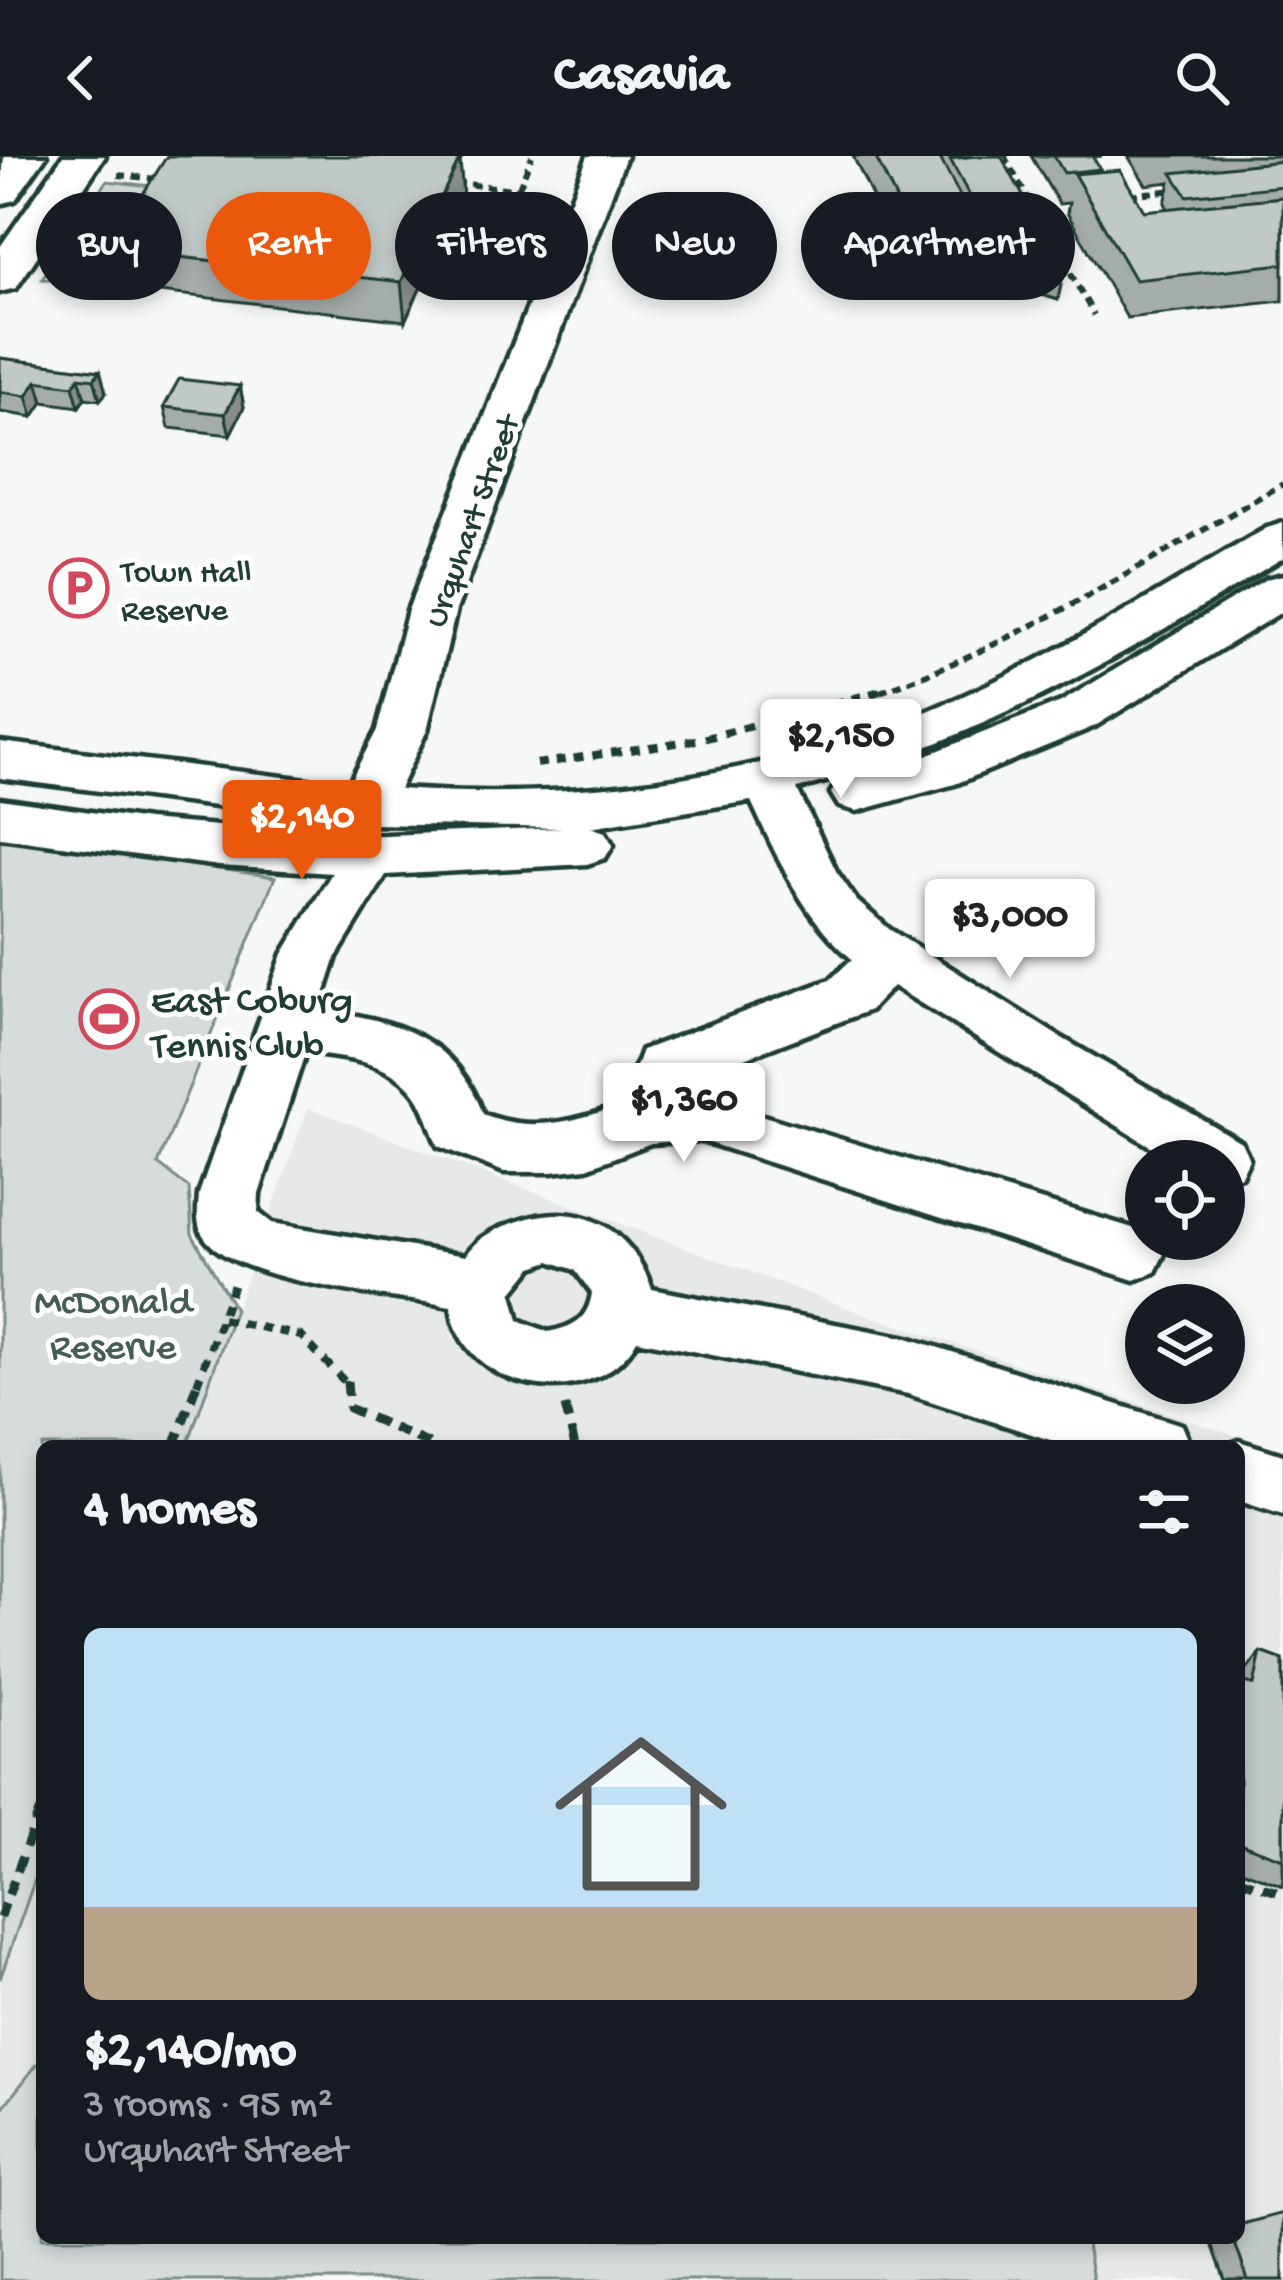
<!DOCTYPE html>
<html lang="en">
<head>
<meta charset="utf-8">
<style>
  :root { --surface:#171b24; --page:#242831; --text:#f1f3f6; --muted:#9ea1a6; --accent:#ea580c }
  body { margin:0; font-family:"Gochi Hand",sans-serif; background:var(--page); color:var(--text); height:100vh; display:flex; flex-direction:column; font-size:45px; white-space:nowrap }
  * { box-sizing:border-box; margin:0 }
  p { font-size:39px; color:var(--muted) }
  .icon { flex:none; width:66px; height:66px; fill:none; stroke:currentColor; stroke-width:2; stroke-linecap:round; stroke-linejoin:round }
  .map { position:relative; flex:1; overflow:hidden }
  .sheet { position:absolute; left:36px; top:1284px; width:1209px; height:804px; display:flex; flex-direction:column; background:var(--surface); border-radius:18px; box-shadow:0 6px 18px #0003 }
  .sheet>* { flex:none }
  .banner { position:absolute; left:36px; top:36px; width:1212px; height:108px; display:flex; gap:24px }
  .tools { position:absolute; left:1125px; top:984px; display:grid; gap:24px }
  .tools a { display:grid; place-items:center; width:120px; height:120px; border-radius:50%; background:var(--surface); box-shadow:0 6px 18px #0003; font-size:60px }
  .price { position:absolute; translate:-50% -102px; padding:0 27px; border-radius:12px; background:#fff; color:#222; font-size:39px; line-height:78px; filter:drop-shadow(0 3px 6px #0008) }
  .price::after { content:''; position:absolute; left:50%; top:72px; width:36px; height:27px; margin-left:-18px; background:inherit; clip-path:polygon(0 0,100% 0,50% 100%) }
  .price.on { background:var(--accent); color:#fff }
  ul { padding:0; list-style:none }
  li { display:grid; align-content:center; gap:24px; height:636px; padding:0 48px }
  li span { display:grid; place-items:center; height:372px; border-radius:18px; color:#555 }
  li>.icon { margin-inline-start:auto }
  span .icon { width:216px; height:216px; fill:#fffc; stroke-width:1 }
  li b { font-size:51px }
  h2 { display:flex; justify-content:space-between; align-items:center; height:144px; padding:0 48px; font-size:51px }
  .chip { padding:0 42px; border-radius:54px; background:var(--surface); box-shadow:0 6px 18px #0003; font-size:42px; line-height:108px }
  .chip.on { background:var(--accent); color:#fff }
  header { display:flex; justify-content:space-between; align-items:center; height:156px; padding:0 48px; background:var(--surface); font-size:54px; font-weight:700 }
  .map>svg:first-child { display:block }
  .built { fill:#e6e9e8 }
  .green { fill:#d6dcdb; stroke:#7a8c88; stroke-width:3 }
  .lines { fill:none; stroke-linecap:round; stroke-linejoin:round }
  .minor-casing { stroke:#1f3d34; stroke-width:9 }
  .highway-casing { stroke:#1f3d34; stroke-width:9 }
  .path-far2 { stroke:#1f3d34; stroke-width:6; stroke-dasharray:9 6; stroke-linecap:butt }
  .path-far1 { stroke:#1f3d34; stroke-width:8; stroke-dasharray:10 9; stroke-linecap:butt }
  .path { stroke:#1f3d34; stroke-width:9; stroke-dasharray:15 10; stroke-linecap:butt }
  .minor { fill:#fff; fill-rule:evenodd }
  .highway { fill:#fff; fill-rule:evenodd }
  .wall { fill:#a5adaa; stroke:#1f3d34; stroke-width:3 }
  .shaded-wall { fill:#868d8b; stroke:#1f3d34; stroke-width:3 }
  .building { fill:#c0c9c6; stroke:#1f3d34; stroke-width:3 }
  .labels { text-anchor:middle; stroke-width:10; stroke-linejoin:round; paint-order:stroke }
  .far-street-label { font-size:33px; fill:#1f3d34; stroke:#fff }
  .far-poi-label { font-size:33px; fill:#1f3d34; stroke:#fff; text-anchor:start }
  .poi-label { font-size:39px; fill:#1f3d34; stroke:#fff; text-anchor:start }
  .park-label { font-size:39px; fill:#445d55; stroke:#fff }
</style>
</head>
<body>
<header><svg class="icon" aria-label="back" viewBox="0 0 24 24"><path d="M15 5l-7 7 7 7"/></svg>Casavia<svg class="icon" aria-label="search" viewBox="0 0 24 24"><circle cx="10" cy="10" r="6"/><path d="M15 15l6 6"/></svg></header>
<div class="map">
<svg width="1283" height="2124" viewBox="0 0 1283 2124">
  <rect width="100%" height="100%" fill="#f6f7f7"/>
  <filter id="ink" filterUnits="userSpaceOnUse"><feTurbulence type="fractalNoise" baseFrequency=".00833" numOctaves="2"/><feDisplacementMap in="SourceGraphic" scale="24" xChannelSelector="R" yChannelSelector="G"/><feConvolveMatrix kernelMatrix="1 2 1 2 8 2 1 2 1" color-interpolation-filters="sRGB"/></filter>
  <g filter="url(#ink)">
    <path class="built" d="M308 952 861 1157 1283 1295V2124H0V1823L42 1703V2082H1239V1290H187Z"/>
    <path class="green" d="M107 25 178 33 117 131 42 123Z
      M0 681 275 721 158 1008 189 1032 192 1078 235 1153 187 1290H42V1703L0 1823Z
      M42 1902V2082H1086L1093 2124H0V1955Z"/>
    <g class="lines">
      <defs>
        <path id="minor" d="M588 0H626L456 454 427 574 399 633C601 647 804 616 987 529 1084 483 1175 425 1267 372L1283 367V402C1118 501 986 583 797 633L836 715 857 745 889 773 1055 878 1241 986 1249 1003 1241 1020 1224 1026V1005H1174L893 830 870 854 688 924 691 938 1146 1076V1083H1157L1164 1098 1155 1116 1134 1124 700 984 651 987 587 1012 551 1016H504L438 990C431 975 427 958 419 944 396 905 345 902 305 897L259 1038 258 1056 272 1067 465 1100C478 1080 497 1072 519 1065 582 1044 630 1072 652 1133L908 1182 1182 1269 1191 1290H1069L908 1238 637 1184C596 1259 461 1238 451 1150 394 1140 238 1127 205 1082 195 1068 198 1054 199 1038L283 798 332 717 220 710 0 681V643L147 664 312 678 309 673 315 663 0 622V586L348 629 377 574 408 454ZM751 645C779 705 802 759 852 803L830 824 642 894 630 926 636 944C584 962 537 980 483 958 455 879 395 864 319 854L336 801 386 719 587 708 605 702 613 689 605 676 590 671ZM374 668 562 672 360 680ZM550 1105 575 1114 592 1137C588 1164 573 1171 548 1176L519 1164 512 1137 533 1111Z
          M1283 419V455L1095 570 955 628 857 655 839 650 831 637 839 624 922 601 1061 546 1266 423Z
          M1239 1285 1283 1299V1359L1239 1345V1290H1226Z"/>
        <path id="highway" d="M4 0H46L15 44 0 48Z
          M63 0H105L16 132 0 136V91Z"/>
      </defs>
      <use href="#minor" class="minor-casing"/>
      <use href="#highway" class="highway-casing"/>
      <path class="path-far2" d="M1004 0 1094 159
        M118 19 157 23
        M455 27 554 37
        M1129 39 1174 34
        M513 46 532 0
        M880 536C1024 485 1151 403 1283 328"/>
      <path class="path-far1" d="M536 608 703 583 888 533
        M222 1163 301 1180 347 1228
        M197 1228 234 1128"/>
      <path class="path" d="M347 1225 349 1252 434 1290
        M565 1250 575 1290
        M174 1290 198 1225
        M1239 1723 1283 1738
        M0 1762 42 1648"/>
      <use href="#minor" class="minor"/>
      <use href="#highway" class="highway"/>
    </g>
    <path class="wall" d="M853 0H1007L1005 8 1064 113 1058 144 993 124 980 98 976 122 914 129Z
      M1031 0H1102L1093 1 1100 16 1144 55 1168 53 1165 47 1170 26 1146 29 1128 0H1283V145L1127 162 1067 57 1069 47 1059 48Z
      M460 6 463 41 405 165 117 131 108 93Z
      M0 202 100 215 106 237 100 244 85 242 79 251 43 246 33 261 0 256Z
      M240 230 244 251 230 279 169 272 164 251Z
      M1261 1496 1283 1504V1730L1239 1713V1524L1241 1525 1242 1520Z
      M1210 2082H1239L1283 2124H1225Z"/>
    <path class="shaded-wall" d="M463 0 460 6 463 41 405 165 401 126 440 1Z
      M100 215 106 237 100 244 94 223Z
      M79 221 85 242 79 251 73 230Z
      M37 225 43 246 33 261 27 240Z
      M240 230 244 251 230 279 225 258Z"/>
    <path class="building" d="M167 0H441L460 2 401 126 108 93Z
      M875 0H939L982 83 919 90Z
      M976 0H1001L1064 113 998 94 950 3Z
      M1054 0H1092L1100 13 1064 17Z
      M1283 5V30L1187 40 1172 17Z
      M1120 14 1144 55 1283 41V108L1135 124 1074 18Z
      M0 202 100 215 94 223 79 221 73 230 37 225 27 240 0 236Z
      M179 223 240 230 225 258 164 251Z
      M1261 1496 1283 1504V1703L1239 1687V1524L1254 1529Z
      M1283 2057V2124H1248L1233 2082H1239V2069Z"/>
  </g>
  <defs>
    <symbol id="parking-ring" viewBox="-11 -11 22 22"><circle r="9.5" fill="#fff" stroke="#d1495b" stroke-width="1.5"/><path d="M-3.5-5.5H1a3.5 3.5 0 0 1 0 7H-1V5.5H-3.5ZM-1-3.4V-.6H.8a1.4 1.4 0 0 0 0-2.8Z" fill="#d1495b"/></symbol>
    <symbol id="stadium-ring" viewBox="-11 -11 22 22"><circle r="9.5" fill="#fff" stroke="#d1495b" stroke-width="1.5"/><path d="M0-5a6.5 5 0 1 0 0 10a6.5 5 0 1 0 0-10ZM-3.5-1.8h7v3.6h-7Z" fill="#d1495b"/></symbol>
  </defs>
  <g fill-rule="evenodd">
    <use href="#parking-ring" x="46" y="399" width="66" height="66"/>
    <use href="#stadium-ring" x="76" y="830" width="66" height="66"/>
  </g>
  <g class="labels">
    <g class="far-street-label">
      <text transform="translate(469 364) rotate(-70)" y="12">Urquhart Street</text>
    </g>
    <g class="far-poi-label">
      <text x="121" y="425">Town Hall<tspan x="121" dy="38">Reserve</tspan></text>
    </g>
    <g class="poi-label">
      <text x="151" y="855">East Coburg<tspan x="151" dy="45">Tennis Club</tspan></text>
    </g>
    <g class="park-label">
      <text x="113" y="1156">McDonald<tspan x="113" dy="45">Reserve</tspan></text>
    </g>
  </g>
</svg>
<div class="tools">
<a><svg class="icon" aria-label="locate" viewBox="0 0 24 24"><circle cx="12" cy="12" r="6"/><path d="M12 2v4M12 18v4M2 12h4M18 12h4"/></svg></a>
<a><svg class="icon" aria-label="layers" viewBox="0 0 24 24"><path d="M12 4l9 5-9 5-9-5zM3 14l9 5 9-5"/></svg></a>
</div>
<b class="price" style="left:841px;top:645px">$2,150</b>
<b class="price on" style="left:302px;top:726px">$2,140</b>
<b class="price" style="left:1010px;top:825px">$3,000</b>
<b class="price" style="left:684px;top:1009px">$1,360</b>
<div class="banner">
<a class="chip">Buy</a>
<a class="chip on">Rent</a>
<a class="chip">Filters</a>
<a class="chip">New</a>
<a class="chip">Apartment</a>
</div>
<section class="sheet">
<h2>4 homes<svg class="icon" aria-label="filters" viewBox="0 0 24 24"><path d="M4 7h16M4 17h16"/><circle cx="9" cy="7" r="2"/><circle cx="15" cy="17" r="2"/></svg></h2>
<ul>
<li><span style="background:linear-gradient(#bfe0f5 75%,#b9a48a 0)"><svg class="icon" aria-label="home" viewBox="0 0 24 24"><path d="M3 11l9-7 9 7M6 9v11h12V9"/></svg></span><div><b>$2,140/mo</b><p>3 rooms · 95 m²</p><p>Urquhart Street</p></div></li>
</ul>
</section>
</div>
</body>
</html>
